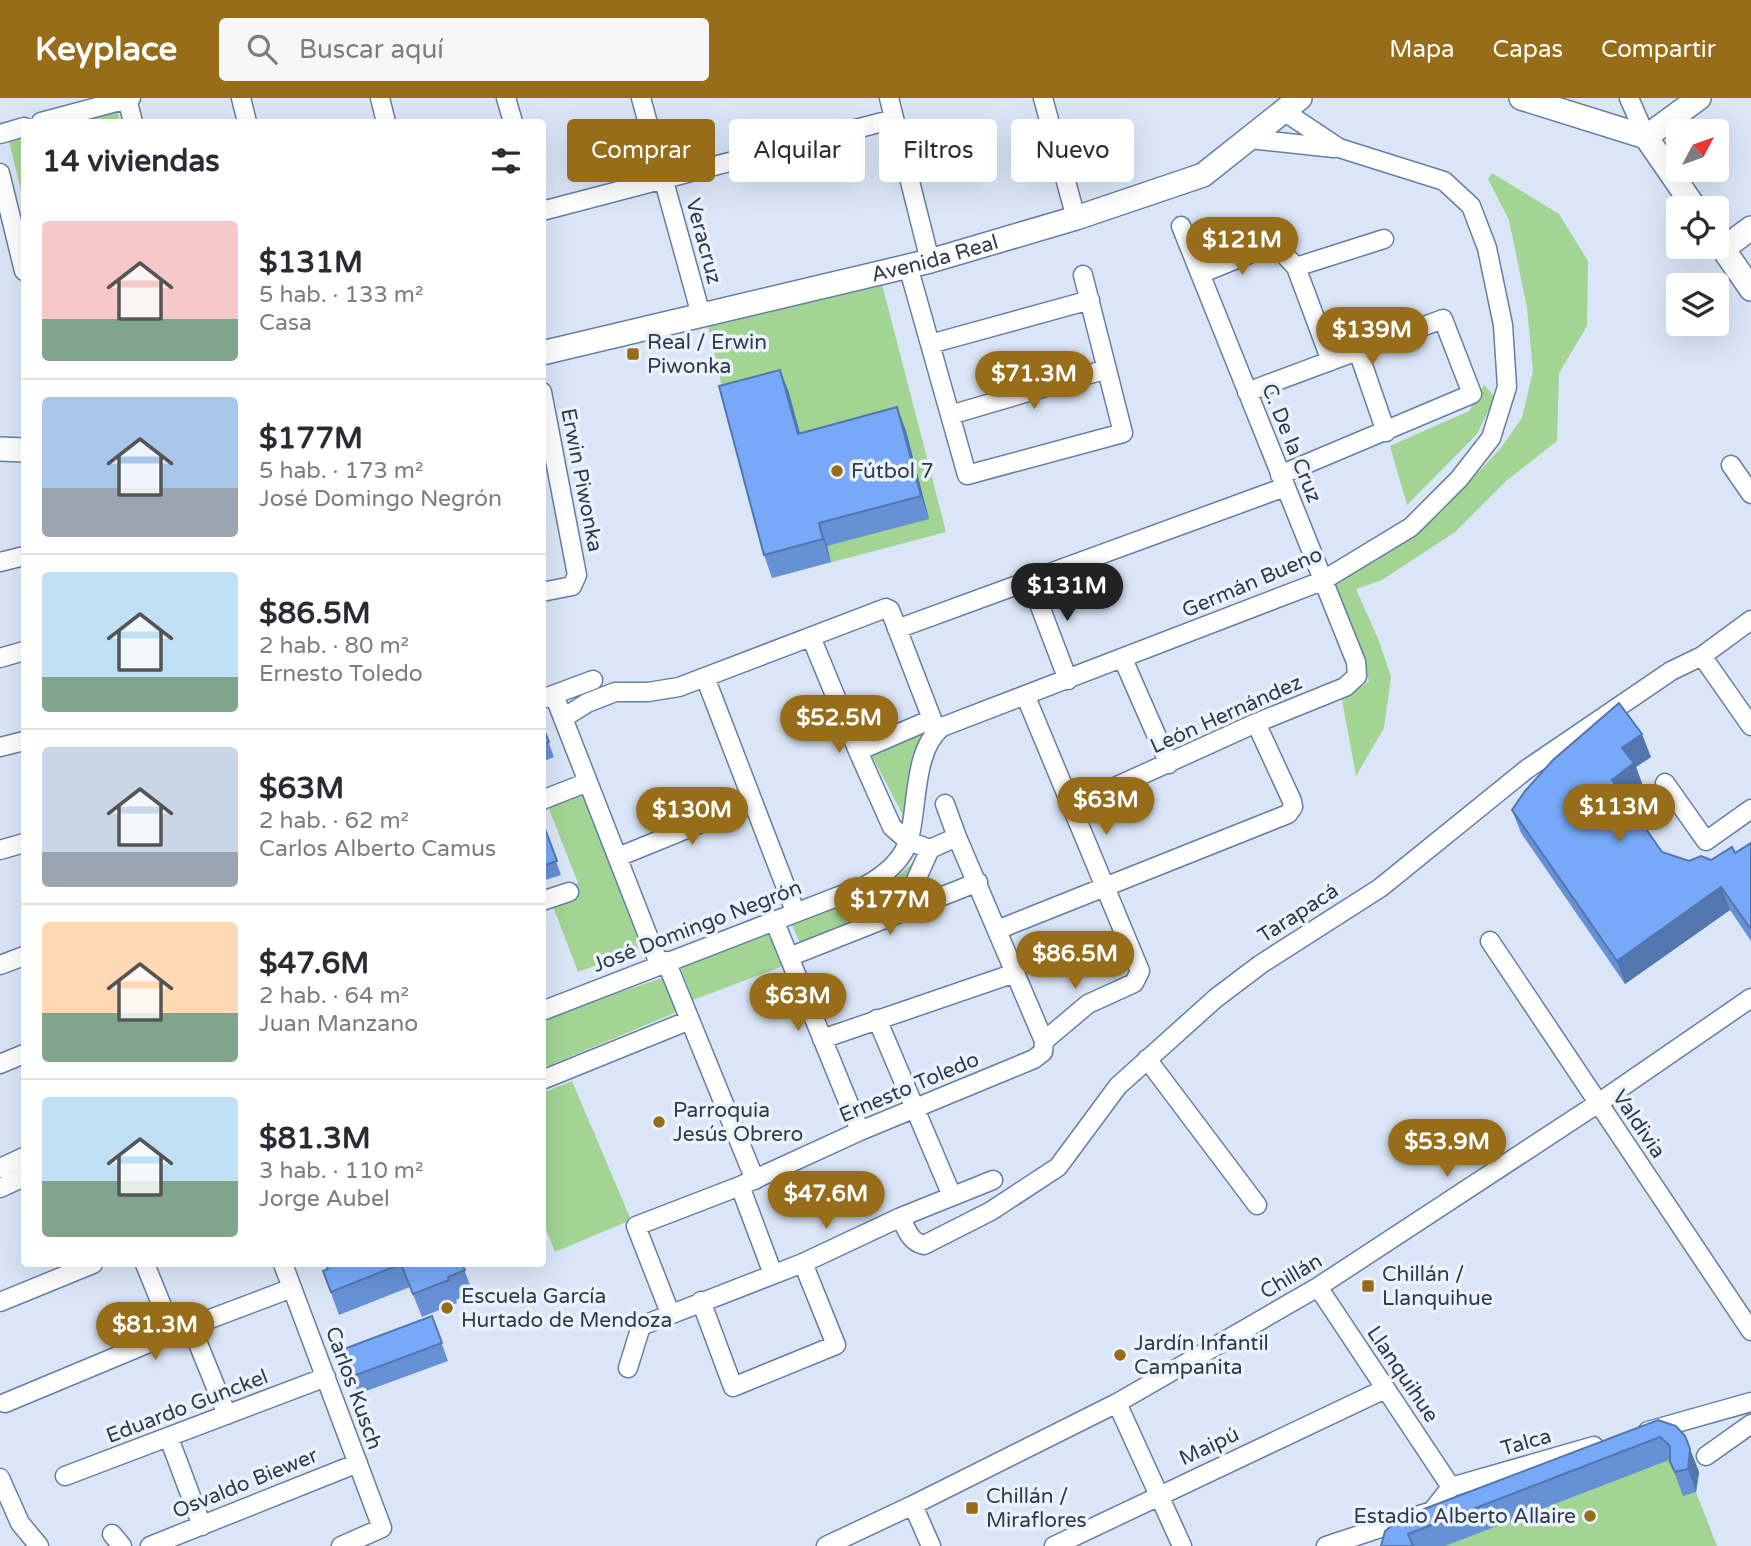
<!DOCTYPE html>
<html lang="es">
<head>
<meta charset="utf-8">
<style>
  :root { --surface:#fff; --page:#f7f7f7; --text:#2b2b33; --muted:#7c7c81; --line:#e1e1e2; --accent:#976d1a }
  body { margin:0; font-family:"Varela Round",sans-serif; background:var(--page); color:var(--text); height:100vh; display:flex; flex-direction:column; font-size:26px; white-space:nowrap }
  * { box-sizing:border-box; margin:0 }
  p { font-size:23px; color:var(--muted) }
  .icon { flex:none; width:38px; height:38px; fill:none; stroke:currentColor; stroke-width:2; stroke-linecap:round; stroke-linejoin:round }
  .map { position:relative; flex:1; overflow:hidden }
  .side { position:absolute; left:21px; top:21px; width:525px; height:1148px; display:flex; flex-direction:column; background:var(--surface); border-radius:7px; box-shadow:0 7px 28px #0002 }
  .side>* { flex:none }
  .guide { position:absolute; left:567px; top:21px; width:665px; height:63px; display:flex; gap:14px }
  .needle { width:46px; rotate:49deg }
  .fabs { position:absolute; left:1666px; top:21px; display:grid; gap:14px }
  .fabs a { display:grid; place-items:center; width:63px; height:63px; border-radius:7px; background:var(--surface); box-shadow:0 7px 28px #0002; font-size:35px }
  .price { position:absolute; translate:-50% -60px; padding:0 16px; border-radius:24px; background:var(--accent); color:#fff; font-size:23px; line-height:46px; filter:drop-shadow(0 2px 4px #0008) }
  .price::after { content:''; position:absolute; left:50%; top:42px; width:21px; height:16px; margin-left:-10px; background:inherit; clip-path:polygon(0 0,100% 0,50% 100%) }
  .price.on { background:#222; color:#fff }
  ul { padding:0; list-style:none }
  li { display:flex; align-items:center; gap:21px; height:175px; padding:0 21px }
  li+li { border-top:2px solid var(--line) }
  li span { display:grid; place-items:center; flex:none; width:196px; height:140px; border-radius:7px; color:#555 }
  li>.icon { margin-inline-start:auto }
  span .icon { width:84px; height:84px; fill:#fffc; stroke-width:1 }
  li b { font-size:30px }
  h2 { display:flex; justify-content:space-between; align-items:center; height:84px; padding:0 21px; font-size:30px }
  .chip { padding:0 24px; border-radius:7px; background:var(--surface); box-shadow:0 7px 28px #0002; font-size:24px; line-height:63px }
  .chip.on { background:var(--accent); color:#fff }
  header { display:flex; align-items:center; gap:42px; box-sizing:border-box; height:98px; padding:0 35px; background:var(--accent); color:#fff }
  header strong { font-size:33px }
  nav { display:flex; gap:38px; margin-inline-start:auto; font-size:24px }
  .search { width:490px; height:63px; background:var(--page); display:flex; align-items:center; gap:18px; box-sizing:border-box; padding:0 24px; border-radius:7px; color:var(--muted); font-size:26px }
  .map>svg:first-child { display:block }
  .green { fill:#a2d494 }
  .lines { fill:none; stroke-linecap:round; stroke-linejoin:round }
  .minor-casing { stroke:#647ea6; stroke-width:21 }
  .major-casing { stroke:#647ea6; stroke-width:26 }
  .minor { stroke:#fff; stroke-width:18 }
  .major { stroke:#fff; stroke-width:23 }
  .wall { fill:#6691d5 }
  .shaded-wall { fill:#5376ae }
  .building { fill:#77a9f8; stroke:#5376ae; stroke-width:2 }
  .poi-dot { fill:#976d1a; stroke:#ecf2fb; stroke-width:2.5 }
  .labels { text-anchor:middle; stroke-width:7; stroke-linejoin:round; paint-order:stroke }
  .street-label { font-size:21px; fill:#2f3b4c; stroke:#ecf2fb }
  .poi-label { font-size:21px; fill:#2f3b4c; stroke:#ecf2fb; text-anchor:start }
</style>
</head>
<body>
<header>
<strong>Keyplace</strong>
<div class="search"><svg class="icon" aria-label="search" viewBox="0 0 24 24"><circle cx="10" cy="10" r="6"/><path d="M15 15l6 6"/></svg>Buscar aquí</div>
<nav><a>Mapa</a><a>Capas</a><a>Compartir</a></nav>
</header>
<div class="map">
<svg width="1751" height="1448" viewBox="0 0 1751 1448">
  <rect width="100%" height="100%" fill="#dae6f7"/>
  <path class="green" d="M117 11 120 24H65Z
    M24 35V105L8 39Z
    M1492 75 1559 116 1588 163 1587 228 1559 275 1557 343 1506 383 1455 434 1382 482 1356 491 1379 543 1391 579 1384 630 1356 678 1342 602 1369 583 1338 497 1330 486 1440 415 1500 351 1522 320 1533 273 1527 210 1509 122 1488 81Z
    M881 182 946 434 772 480 727 311 707 223Z
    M1484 287 1495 299 1477 336 1407 407 1390 348 1469 313Z
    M930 630 908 727 870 654Z
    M584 692 644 849 578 874 549 798 544 799 578 785 547 706Z
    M915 763 898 809 802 849 791 825 890 785Z
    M769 830 783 868 693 902 679 865Z
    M662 880 677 914 543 970V920Z
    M572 983 631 1122 555 1154 543 1124 542 995Z
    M1666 1345 1693 1361 1699 1374 1696 1394 1717 1448H1404Z"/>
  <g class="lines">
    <defs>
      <path id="minor" d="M241 0 247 24
        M380 0 386 24
        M506 0 513 24
        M641 0 701 217
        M889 0 930 163
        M1043 0 1076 120
        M1629 0 1646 39
        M127 1 133 24
        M41 24 131 0
        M0 36 24 29
        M1250 41 1334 50
        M0 75 24 173
        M542 113 894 21
        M908 168 967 377 1123 335 1083 177
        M1296 169 1384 141
        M1200 176 1264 150 1281 153 1296 169 1331 263
        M930 246 1090 202
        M1358 253 1386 334
        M542 294 577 477 572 488 542 494
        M1247 294 1443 221 1472 296 1280 377
        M950 317 1107 271
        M1731 367 1751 396
        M0 464 24 458
        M1030 482 1068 582
        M897 531 1285 389
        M811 539 858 653 892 729 908 743 930 751 957 739
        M1702 558 1751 628
        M0 560 24 553
        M1123 561 1169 666
        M705 579 795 813
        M554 597 659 866
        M1026 599 1140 873 1134 885 1088 906 1044 943
        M542 601 593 582
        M563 620 587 605 615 594H648L679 589 886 510 890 512 937 634
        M0 649 24 643
        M858 653 932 621
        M1665 685 1706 743 1751 711
        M542 702 588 684
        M1073 708 1256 625 1345 589 1357 578 1356 564 1181 128
        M0 752 24 745
        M618 759 753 704
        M542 803 569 794
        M902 813 930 751
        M774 822 860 1033
        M997 832 1288 716 1293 709 1292 703 1256 625
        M1490 843 1751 1233
        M789 859 978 784
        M666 863 755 1082
        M0 867 24 858
        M542 913 865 788C883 778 903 763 909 741 918 708 913 652 942 629L1322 483 1411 429 1459 381 1491 340 1507 289 1503 227 1487 150 1471 108 1444 83 1339 50 1282 12
        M877 921 952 1098
        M822 941 1015 875
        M1147 961 1257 1107
        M0 966 24 956
        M542 982 690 922
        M0 1070 24 1059
        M740 1088 773 1176
        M0 1090 24 1079
        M901 1119C906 1131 910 1144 924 1147L991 1113 1058 1069 1118 988 1216 900 1261 866 1380 790 1527 671 1671 573 1702 558 1751 522
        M145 1166 173 1235
        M283 1166 382 1430 341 1448
        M1318 1189 1451 1389
        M701 1203 733 1289 836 1247 803 1165
        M0 1204 93 1166
        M670 1215 636 1128 740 1088 860 1033 1034 961 1043 954 1044 943 957 739 945 706
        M191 1228 227 1317
        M628 1270 641 1228 803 1165 901 1119 993 1082
        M5 1305 173 1235 292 1190
        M1117 1305 1182 1448
        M1648 1333 1751 1304
        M169 1340 202 1428
        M1706 1358 1751 1326
        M65 1378 326 1279
        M0 1380 20 1425 39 1448
        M913 1407 931 1448
        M112 1436 122 1448
        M150 1448 358 1365
        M826 1448 913 1407 1117 1305 1318 1189 1597 1006 1751 900
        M1054 1448 1385 1291
        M1326 1448 1432 1413 1451 1389 1594 1348"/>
      <g id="major">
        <path d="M1521 0 1646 39"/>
        <path d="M1646 39 1695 110"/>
        <path d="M1646 39 1699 0"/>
        <path d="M1717 142 1751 191"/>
        <path d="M1723 151 1751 130"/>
        <path id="s1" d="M542 255 930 163 1076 120 1203 77 1300 0"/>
        <path d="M0 351 24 352"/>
      </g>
    </defs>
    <use href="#minor" class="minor-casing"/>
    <use href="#major" class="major-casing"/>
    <use href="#minor" class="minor"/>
    <use href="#major" class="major"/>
  </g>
  <path class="wall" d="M780 272 789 295 800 335 897 309 906 333 929 421 827 448 831 464 772 480 764 457Z
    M542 627 554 659 542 664Z
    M1651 659 1636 669 1643 688 1626 701 1662 754 1689 763 1711 762 1735 755 1751 745V843L1730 812 1625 886 1521 735 1512 712Z
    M542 723 561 777 542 783Z
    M325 1166H425L426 1167 462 1166 473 1195 456 1202 457 1205 422 1219 410 1189 339 1217 323 1173 327 1172Z
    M432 1218 448 1263 358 1296 341 1252Z
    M1658 1322 1690 1351 1699 1374 1696 1394 1683 1398 1670 1363 1669 1362 1445 1448H1381Z"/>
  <path class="shaded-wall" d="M780 272 789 295 806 359 798 336Z
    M897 309 906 333 929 421 921 398Z
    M819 425 827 448 831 464 823 441Z
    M1642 636 1651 659 1636 669 1643 688 1621 705 1612 682 1622 650Z
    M1721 789 1730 812 1625 886 1617 863Z
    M1690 1351 1699 1374 1696 1394 1688 1371Z"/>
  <path class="building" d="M780 272 798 336 897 309 921 398 819 425 823 441 764 457 719 288Z
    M1619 605 1642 636 1622 650 1634 665 1612 682 1662 754 1689 763 1701 758 1711 762 1732 749 1735 755 1751 745V829L1750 830 1721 789 1617 863 1512 712 1525 693 1553 662Z
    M542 627 549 644 542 647Z
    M542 723 557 763 542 768Z
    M326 1166H425L426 1167 430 1166H462L465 1172 448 1179 449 1182 413 1196 401 1166 331 1194 323 1173 328 1171Z
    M432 1218 442 1245 351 1279 341 1252Z
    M1658 1322 1676 1328 1685 1338 1690 1351 1688 1371 1675 1374 1670 1364V1348L1660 1339 1408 1436 1413 1448H1381L1385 1433 1403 1419Z"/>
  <g class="poi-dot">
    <rect x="626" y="249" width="14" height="14" rx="3.5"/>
    <circle cx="837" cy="373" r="7"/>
    <circle cx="659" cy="1024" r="7"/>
    <rect x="1361" y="1181" width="14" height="14" rx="3.5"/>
    <circle cx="447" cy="1210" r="7"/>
    <circle cx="1120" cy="1257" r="7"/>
    <rect x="965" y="1403" width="14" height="14" rx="3.5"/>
    <circle cx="1590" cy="1418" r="7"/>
  </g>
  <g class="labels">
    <g class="street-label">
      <text transform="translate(704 143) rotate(75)" y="7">Veracruz</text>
      <text dy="7" stroke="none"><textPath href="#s1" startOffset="404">Avenida Real</textPath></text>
      <text transform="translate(1292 345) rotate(68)" y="7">C. De la Cruz</text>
      <text transform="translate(582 382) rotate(79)" y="7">Erwin Piwonka</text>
      <text transform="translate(1252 484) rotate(-23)" y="7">Germán Bueno</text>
      <text transform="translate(1226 616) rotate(-24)" y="7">León Hernández</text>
      <text transform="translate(1298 815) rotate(-33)" y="7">Tarapacá</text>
      <text transform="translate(697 828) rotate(-21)" y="7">José Domingo Negrón</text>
      <text transform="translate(909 989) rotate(-23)" y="7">Ernesto Toledo</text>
      <text transform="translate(1639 1026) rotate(56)" y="7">Valdivia</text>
      <text transform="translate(1291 1178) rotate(-31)" y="7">Chillán</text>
      <text transform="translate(1403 1276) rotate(56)" y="7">Llanquihue</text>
      <text transform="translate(354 1290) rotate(70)" y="7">Carlos Kusch</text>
      <text transform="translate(187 1308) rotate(-21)" y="7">Eduardo Gunckel</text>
      <text transform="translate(1526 1344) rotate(-16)" y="7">Talca</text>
      <text transform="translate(1209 1348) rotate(-25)" y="7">Maipú</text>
      <text transform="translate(245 1385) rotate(-22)" y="7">Osvaldo Biewer</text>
    </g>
    <g class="poi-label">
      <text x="647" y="251">Real / Erwin<tspan x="647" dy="24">Piwonka</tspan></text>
      <text x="851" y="380">Fútbol 7</text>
      <text x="673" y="1019">Parroquia<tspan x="673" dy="24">Jesús Obrero</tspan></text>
      <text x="1382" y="1183">Chillán /<tspan x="1382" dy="24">Llanquihue</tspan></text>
      <text x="461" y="1205">Escuela García<tspan x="461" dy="24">Hurtado de Mendoza</tspan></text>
      <text x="1134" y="1252">Jardín Infantil<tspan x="1134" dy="24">Campanita</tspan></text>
      <text x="986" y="1405">Chillán /<tspan x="986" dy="24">Miraflores</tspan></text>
      <text x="1576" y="1425" text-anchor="end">Estadio Alberto Allaire</text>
    </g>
  </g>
</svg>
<div class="fabs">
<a><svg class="needle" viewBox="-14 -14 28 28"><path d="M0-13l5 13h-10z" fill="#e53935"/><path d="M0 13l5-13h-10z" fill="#7c7c81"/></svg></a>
<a><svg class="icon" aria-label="locate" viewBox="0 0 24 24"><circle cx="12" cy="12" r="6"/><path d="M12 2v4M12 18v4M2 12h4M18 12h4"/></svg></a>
<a><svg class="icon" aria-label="layers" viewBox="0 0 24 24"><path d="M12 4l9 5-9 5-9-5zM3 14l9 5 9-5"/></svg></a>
</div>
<b class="price" style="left:1242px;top:179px">$121M</b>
<b class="price" style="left:1372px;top:269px">$139M</b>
<b class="price" style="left:1034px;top:313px">$71.3M</b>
<b class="price on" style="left:1067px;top:525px">$131M</b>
<b class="price" style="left:839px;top:657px">$52.5M</b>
<b class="price" style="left:1106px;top:739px">$63M</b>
<b class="price" style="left:1619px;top:746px">$113M</b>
<b class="price" style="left:692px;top:749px">$130M</b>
<b class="price" style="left:890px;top:839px">$177M</b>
<b class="price" style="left:1075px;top:893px">$86.5M</b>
<b class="price" style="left:798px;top:935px">$63M</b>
<b class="price" style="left:1447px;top:1081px">$53.9M</b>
<b class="price" style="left:826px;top:1133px">$47.6M</b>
<b class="price" style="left:155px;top:1264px">$81.3M</b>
<div class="guide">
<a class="chip on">Comprar</a>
<a class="chip">Alquilar</a>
<a class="chip">Filtros</a>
<a class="chip">Nuevo</a>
</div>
<section class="side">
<h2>14 viviendas<svg class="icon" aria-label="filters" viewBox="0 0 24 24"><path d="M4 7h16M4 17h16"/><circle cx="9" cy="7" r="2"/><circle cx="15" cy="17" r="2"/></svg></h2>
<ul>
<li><span style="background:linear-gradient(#f6c9c9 70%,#7fa58c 0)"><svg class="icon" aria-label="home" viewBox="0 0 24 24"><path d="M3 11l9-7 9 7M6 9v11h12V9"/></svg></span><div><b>$131M</b><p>5 hab. · 133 m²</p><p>Casa</p></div></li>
<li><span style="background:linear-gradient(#a9c7e8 65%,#9aa5b1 0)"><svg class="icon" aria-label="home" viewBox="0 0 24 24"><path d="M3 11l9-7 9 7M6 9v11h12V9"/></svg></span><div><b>$177M</b><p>5 hab. · 173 m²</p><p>José Domingo Negrón</p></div></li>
<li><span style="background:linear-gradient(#bfe0f5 75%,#7fa58c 0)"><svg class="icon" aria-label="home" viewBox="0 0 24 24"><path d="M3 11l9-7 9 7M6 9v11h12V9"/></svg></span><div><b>$86.5M</b><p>2 hab. · 80 m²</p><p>Ernesto Toledo</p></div></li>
<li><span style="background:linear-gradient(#c9d6e8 75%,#9aa5b1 0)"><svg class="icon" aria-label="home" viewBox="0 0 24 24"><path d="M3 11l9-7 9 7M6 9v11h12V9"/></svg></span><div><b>$63M</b><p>2 hab. · 62 m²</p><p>Carlos Alberto Camus</p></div></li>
<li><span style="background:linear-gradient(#ffd9b3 65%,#7fa58c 0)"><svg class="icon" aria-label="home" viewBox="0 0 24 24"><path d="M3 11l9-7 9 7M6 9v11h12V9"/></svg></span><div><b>$47.6M</b><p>2 hab. · 64 m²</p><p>Juan Manzano</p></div></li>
<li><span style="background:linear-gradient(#bfe0f5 60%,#7fa58c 0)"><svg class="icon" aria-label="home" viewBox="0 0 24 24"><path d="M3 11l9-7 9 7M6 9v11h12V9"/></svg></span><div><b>$81.3M</b><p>3 hab. · 110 m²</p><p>Jorge Aubel</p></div></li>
</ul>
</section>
</div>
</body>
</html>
